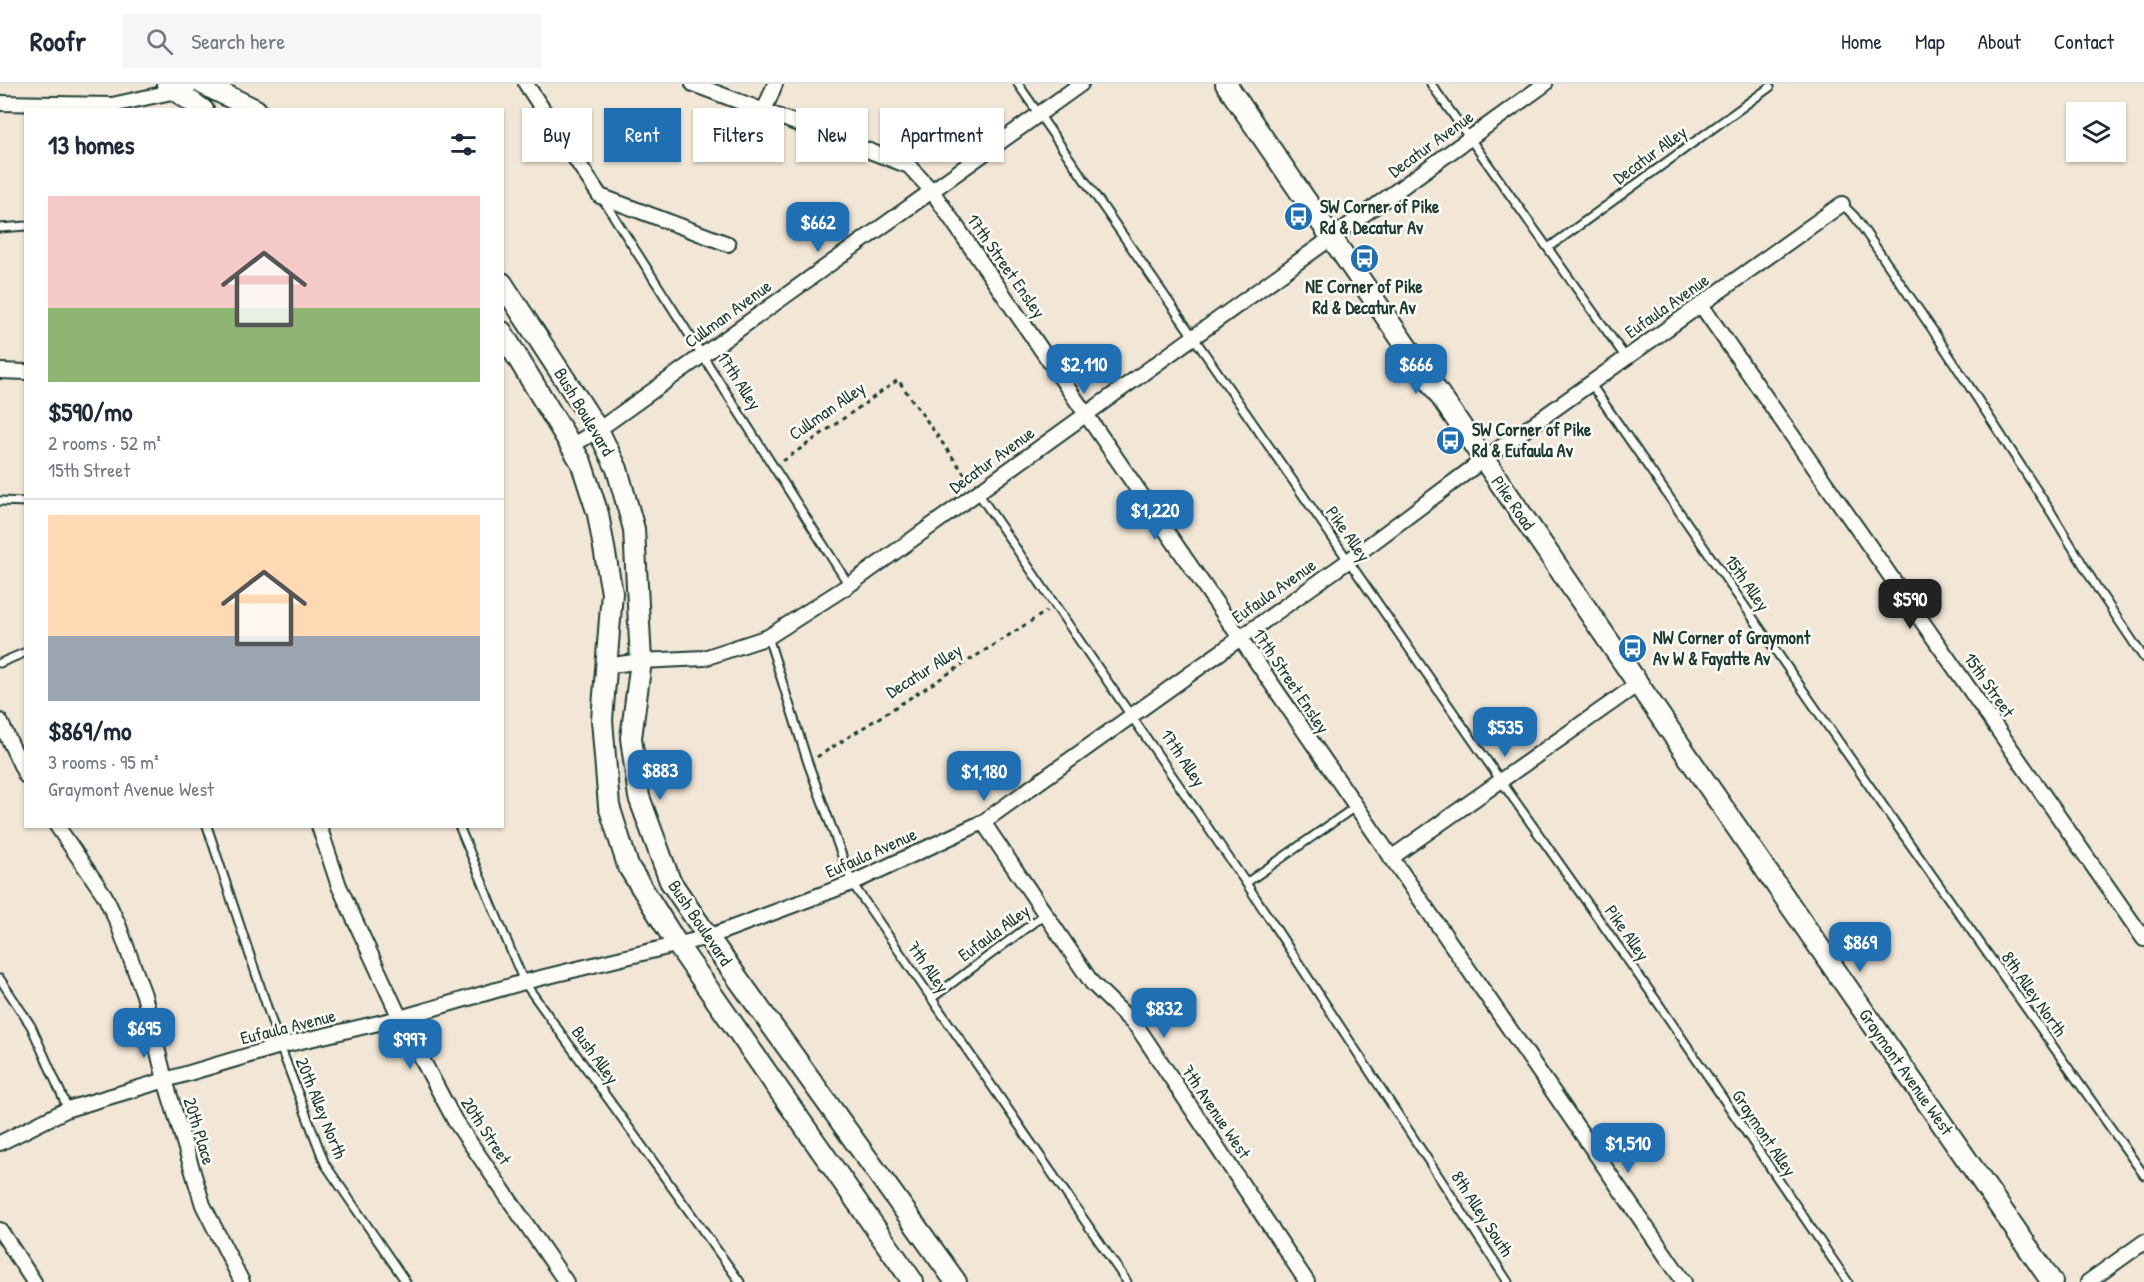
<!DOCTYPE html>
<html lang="en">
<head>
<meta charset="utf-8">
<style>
  :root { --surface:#fff; --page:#f6f6f7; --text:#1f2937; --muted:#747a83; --line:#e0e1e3; --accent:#1f6fb2 }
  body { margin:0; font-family:"Patrick Hand",sans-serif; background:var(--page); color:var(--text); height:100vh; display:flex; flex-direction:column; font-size:22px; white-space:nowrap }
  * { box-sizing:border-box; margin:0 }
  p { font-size:20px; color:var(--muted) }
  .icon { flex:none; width:33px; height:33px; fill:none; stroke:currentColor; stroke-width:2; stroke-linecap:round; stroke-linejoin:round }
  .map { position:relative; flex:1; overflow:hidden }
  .side { position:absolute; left:24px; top:24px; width:480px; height:720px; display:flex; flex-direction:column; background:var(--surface); border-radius:0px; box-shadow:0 2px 4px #0004 }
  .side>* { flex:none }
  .hud { position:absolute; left:522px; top:24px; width:570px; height:54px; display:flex; gap:12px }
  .tools { position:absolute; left:2066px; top:18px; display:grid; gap:12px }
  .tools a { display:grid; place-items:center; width:60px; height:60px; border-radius:0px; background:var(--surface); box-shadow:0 2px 4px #0004; font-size:30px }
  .price { position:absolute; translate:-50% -51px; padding:0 14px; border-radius:12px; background:var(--accent); color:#fff; font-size:20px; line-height:39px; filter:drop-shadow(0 2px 3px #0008) }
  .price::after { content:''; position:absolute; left:50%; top:36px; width:18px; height:14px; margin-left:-9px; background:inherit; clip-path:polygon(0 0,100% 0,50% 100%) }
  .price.selected { background:#222; color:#fff }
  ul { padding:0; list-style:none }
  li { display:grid; align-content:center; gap:12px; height:318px; padding:0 24px }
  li+li { border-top:2px solid var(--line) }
  li span { display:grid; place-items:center; height:186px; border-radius:0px; color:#555 }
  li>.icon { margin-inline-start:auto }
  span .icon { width:108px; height:108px; fill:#fffc; stroke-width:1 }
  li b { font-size:26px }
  h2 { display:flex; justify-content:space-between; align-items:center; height:72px; padding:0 24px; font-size:26px }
  .chip { padding:0 21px; border-radius:0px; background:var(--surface); box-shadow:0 2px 4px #0004; font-size:21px; line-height:54px }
  .chip.selected { background:var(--accent); color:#fff }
  header { display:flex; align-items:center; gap:36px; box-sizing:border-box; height:84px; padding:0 30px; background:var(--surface); border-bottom:2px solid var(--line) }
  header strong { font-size:28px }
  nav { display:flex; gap:33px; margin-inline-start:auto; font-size:21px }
  .search { width:420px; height:54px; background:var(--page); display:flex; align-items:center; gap:15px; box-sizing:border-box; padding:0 21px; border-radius:0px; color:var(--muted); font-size:22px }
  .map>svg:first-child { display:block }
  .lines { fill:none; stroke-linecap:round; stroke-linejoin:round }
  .lane-casing { stroke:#1f3d34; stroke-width:11 }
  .street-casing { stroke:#1f3d34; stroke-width:18 }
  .secondary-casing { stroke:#1f3d34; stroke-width:24 }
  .path { stroke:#1f3d34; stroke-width:3; stroke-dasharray:4.5 4.5; stroke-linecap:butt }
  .lane { stroke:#fdfcf7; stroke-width:7 }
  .street { stroke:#fdfcf7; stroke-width:14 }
  .secondary { stroke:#fdfcf7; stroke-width:20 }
  .labels { text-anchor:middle; stroke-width:5; stroke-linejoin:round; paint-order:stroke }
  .street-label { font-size:18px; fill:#1f3d34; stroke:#fdfcf7 }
  .poi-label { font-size:18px; font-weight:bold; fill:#1f3d34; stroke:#fdfcf7; text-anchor:start }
</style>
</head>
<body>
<header>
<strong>Roofr</strong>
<div class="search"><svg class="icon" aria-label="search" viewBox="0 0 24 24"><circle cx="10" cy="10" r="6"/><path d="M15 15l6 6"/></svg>Search here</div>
<nav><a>Home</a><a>Map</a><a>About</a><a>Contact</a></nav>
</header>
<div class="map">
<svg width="2144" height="1198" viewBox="0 0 2144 1198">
  <rect width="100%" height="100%" fill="#f2e7d7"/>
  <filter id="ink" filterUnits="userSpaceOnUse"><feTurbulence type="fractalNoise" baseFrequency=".0167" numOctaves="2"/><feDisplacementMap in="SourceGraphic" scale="12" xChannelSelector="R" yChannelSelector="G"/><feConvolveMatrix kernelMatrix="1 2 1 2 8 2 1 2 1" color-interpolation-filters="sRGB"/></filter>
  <g filter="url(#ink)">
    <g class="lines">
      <defs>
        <path id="lane" d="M1018 0 1501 697 1656 916 1848 1198
          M1431 0 1626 274
          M602 114 849 501
          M1842 120 1855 133 1932 245 2051 428 2099 507 2144 574
          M0 144 26 142
          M1548 164 1770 3
          M1590 299 1900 746 2144 1091
          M978 409 1246 799 1508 1198
          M0 417 26 418
          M768 553 808 679 852 799 1127 1198
          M0 579 26 568
          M207 742 280 962 325 1080 406 1198
          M459 742 524 898 740 1198
          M1246 799 1355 723
          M0 895 31 942 68 1025
          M932 914 1045 830"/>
        <path id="street" d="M526 0 600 112 728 160
          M693 0 909 82 932 107 1684 1198
          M0 19 112 21 176 7 192 0
          M764 27 775 0
          M1701 221 2144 855
          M0 287 26 288
          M571 362 598 346 1081 0
          M606 582 641 577 704 574 768 553 849 501 1545 0
          M0 637 26 692
          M983 738 1092 899 1138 944 1307 1198
          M57 742 105 812 118 840 144 911 165 996 203 1121 242 1198
          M319 742 339 802 400 934 455 1037 566 1198
          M1391 774 1638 600
          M0 1059 68 1025 280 962 400 934 524 898 708 853 852 799 983 738 1348 477 1483 376 1842 120
          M0 1146 34 1198
          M2088 1198 2144 1158"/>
        <path id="secondary" d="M167 0 203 26
          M203 0 256 26
          M1226 0 1792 824 2052 1198
          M502 199 598 346 617 385 634 445 641 577 631 654 639 713 670 797 708 853 956 1198
          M502 248 581 378 598 430 612 509 602 636 609 722 628 782 677 860 913 1198"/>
      </defs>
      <use href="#lane" class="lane-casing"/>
      <use href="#street" class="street-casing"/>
      <use href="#secondary" class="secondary-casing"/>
      <path class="path" d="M783 377 898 296 970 398
        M817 673 1047 527"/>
      <use href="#lane" class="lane"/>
      <use href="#street" class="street"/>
      <use href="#secondary" class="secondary"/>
    </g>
  </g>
  <defs>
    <symbol id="bus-disc" viewBox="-11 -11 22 22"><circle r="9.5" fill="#1f6fb2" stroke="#fdfcf7"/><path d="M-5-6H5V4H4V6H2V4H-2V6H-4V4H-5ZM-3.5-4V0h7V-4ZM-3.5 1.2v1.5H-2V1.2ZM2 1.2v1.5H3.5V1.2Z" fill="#fff"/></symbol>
  </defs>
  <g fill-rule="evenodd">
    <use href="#bus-disc" x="1282" y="116" width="33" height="33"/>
    <use href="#bus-disc" x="1348" y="158" width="33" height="33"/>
    <use href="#bus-disc" x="1434" y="340" width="33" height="33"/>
    <use href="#bus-disc" x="1616" y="548" width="33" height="33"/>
  </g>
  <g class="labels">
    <g class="street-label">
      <text transform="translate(1431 60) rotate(-36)" y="6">Decatur Avenue</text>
      <text transform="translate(1650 71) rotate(-36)" y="6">Decatur Alley</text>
      <text transform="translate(1006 182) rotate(55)" y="6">17th Street Ensley</text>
      <text transform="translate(1667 222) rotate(-35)" y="6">Eufaula Avenue</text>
      <text transform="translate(728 230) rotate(-36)" y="6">Cullman Avenue</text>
      <text transform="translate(739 297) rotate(57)" y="6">17th Alley</text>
      <text transform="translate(827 327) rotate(-35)" y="6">Cullman Alley</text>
      <text transform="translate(584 328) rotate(59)" y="6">Bush Boulevard</text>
      <text transform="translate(992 376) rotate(-36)" y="6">Decatur Avenue</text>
      <text transform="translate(1513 419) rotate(55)" y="6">Pike Road</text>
      <text transform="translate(1348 450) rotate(55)" y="6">Pike Alley</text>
      <text transform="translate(1747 499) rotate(55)" y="6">15th Alley</text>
      <text transform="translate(1274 507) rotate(-35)" y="6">Eufaula Avenue</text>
      <text transform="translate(924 587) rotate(-32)" y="6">Decatur Alley</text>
      <text transform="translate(1291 597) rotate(56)" y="6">17th Street Ensley</text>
      <text transform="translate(1989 601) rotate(55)" y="6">15th Street</text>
      <text transform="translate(1183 674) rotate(56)" y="6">17th Alley</text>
      <text transform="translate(871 769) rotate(-24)" y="6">Eufaula Avenue</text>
      <text transform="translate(700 839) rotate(56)" y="6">Bush Boulevard</text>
      <text transform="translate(994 849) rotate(-36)" y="6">Eufaula Alley</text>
      <text transform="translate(1627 849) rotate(55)" y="6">Pike Alley</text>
      <text transform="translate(928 883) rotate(55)" y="6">7th Alley</text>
      <text transform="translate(2034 910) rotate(55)" y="6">8th Alley North</text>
      <text transform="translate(288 943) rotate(-14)" y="6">Eufaula Avenue</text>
      <text transform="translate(595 971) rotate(54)" y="6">Bush Alley</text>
      <text transform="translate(1906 988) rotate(55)" y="6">Graymont Avenue West</text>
      <text transform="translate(321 1024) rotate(68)" y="6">20th Alley North</text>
      <text transform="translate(1216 1028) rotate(56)" y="6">7th Avenue West</text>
      <text transform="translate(199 1047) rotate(73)" y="6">20th Place</text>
      <text transform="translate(486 1047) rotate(57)" y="6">20th Street</text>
      <text transform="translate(1764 1049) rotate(56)" y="6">Graymont Alley</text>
      <text transform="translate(1482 1130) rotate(57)" y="6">8th Alley South</text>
    </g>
    <g class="poi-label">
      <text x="1320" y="129">SW Corner of Pike<tspan x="1320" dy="21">Rd &amp; Decatur Av</tspan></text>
      <text x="1364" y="209" text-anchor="middle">NE Corner of Pike<tspan x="1364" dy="21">Rd &amp; Decatur Av</tspan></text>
      <text x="1472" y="352">SW Corner of Pike<tspan x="1472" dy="21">Rd &amp; Eufaula Av</tspan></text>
      <text x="1653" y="560">NW Corner of Graymont<tspan x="1653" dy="21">Av W &amp; Fayatte Av</tspan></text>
    </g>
  </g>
</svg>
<div class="tools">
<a><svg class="icon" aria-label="layers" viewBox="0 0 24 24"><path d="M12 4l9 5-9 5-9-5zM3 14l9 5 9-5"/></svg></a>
</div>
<b class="price" style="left:818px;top:169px">$662</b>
<b class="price" style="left:1084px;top:311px">$2,110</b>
<b class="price" style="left:1416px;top:311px">$666</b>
<b class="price" style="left:1155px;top:457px">$1,220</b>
<b class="price selected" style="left:1910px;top:546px">$590</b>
<b class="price" style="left:1505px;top:674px">$535</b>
<b class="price" style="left:660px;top:717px">$883</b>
<b class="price" style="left:984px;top:718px">$1,180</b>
<b class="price" style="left:1860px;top:889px">$869</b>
<b class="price" style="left:1164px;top:955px">$832</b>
<b class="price" style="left:144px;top:975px">$695</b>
<b class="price" style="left:410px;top:986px">$997</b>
<b class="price" style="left:1628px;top:1090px">$1,510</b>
<div class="hud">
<a class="chip">Buy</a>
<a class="chip selected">Rent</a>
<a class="chip">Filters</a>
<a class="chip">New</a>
<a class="chip">Apartment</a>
</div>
<section class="side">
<h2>13 homes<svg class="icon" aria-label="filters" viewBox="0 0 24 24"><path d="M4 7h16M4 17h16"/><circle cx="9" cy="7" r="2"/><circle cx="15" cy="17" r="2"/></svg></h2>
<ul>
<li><span style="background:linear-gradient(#f6c9c9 60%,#8fb573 0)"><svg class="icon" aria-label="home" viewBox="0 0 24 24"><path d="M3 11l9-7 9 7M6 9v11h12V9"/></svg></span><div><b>$590/mo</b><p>2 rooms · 52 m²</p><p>15th Street</p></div></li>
<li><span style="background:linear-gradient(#ffd9b3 65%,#9aa5b1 0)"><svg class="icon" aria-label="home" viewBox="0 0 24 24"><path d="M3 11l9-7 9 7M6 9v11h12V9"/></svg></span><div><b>$869/mo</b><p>3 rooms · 95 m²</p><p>Graymont Avenue West</p></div></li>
</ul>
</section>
</div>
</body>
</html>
